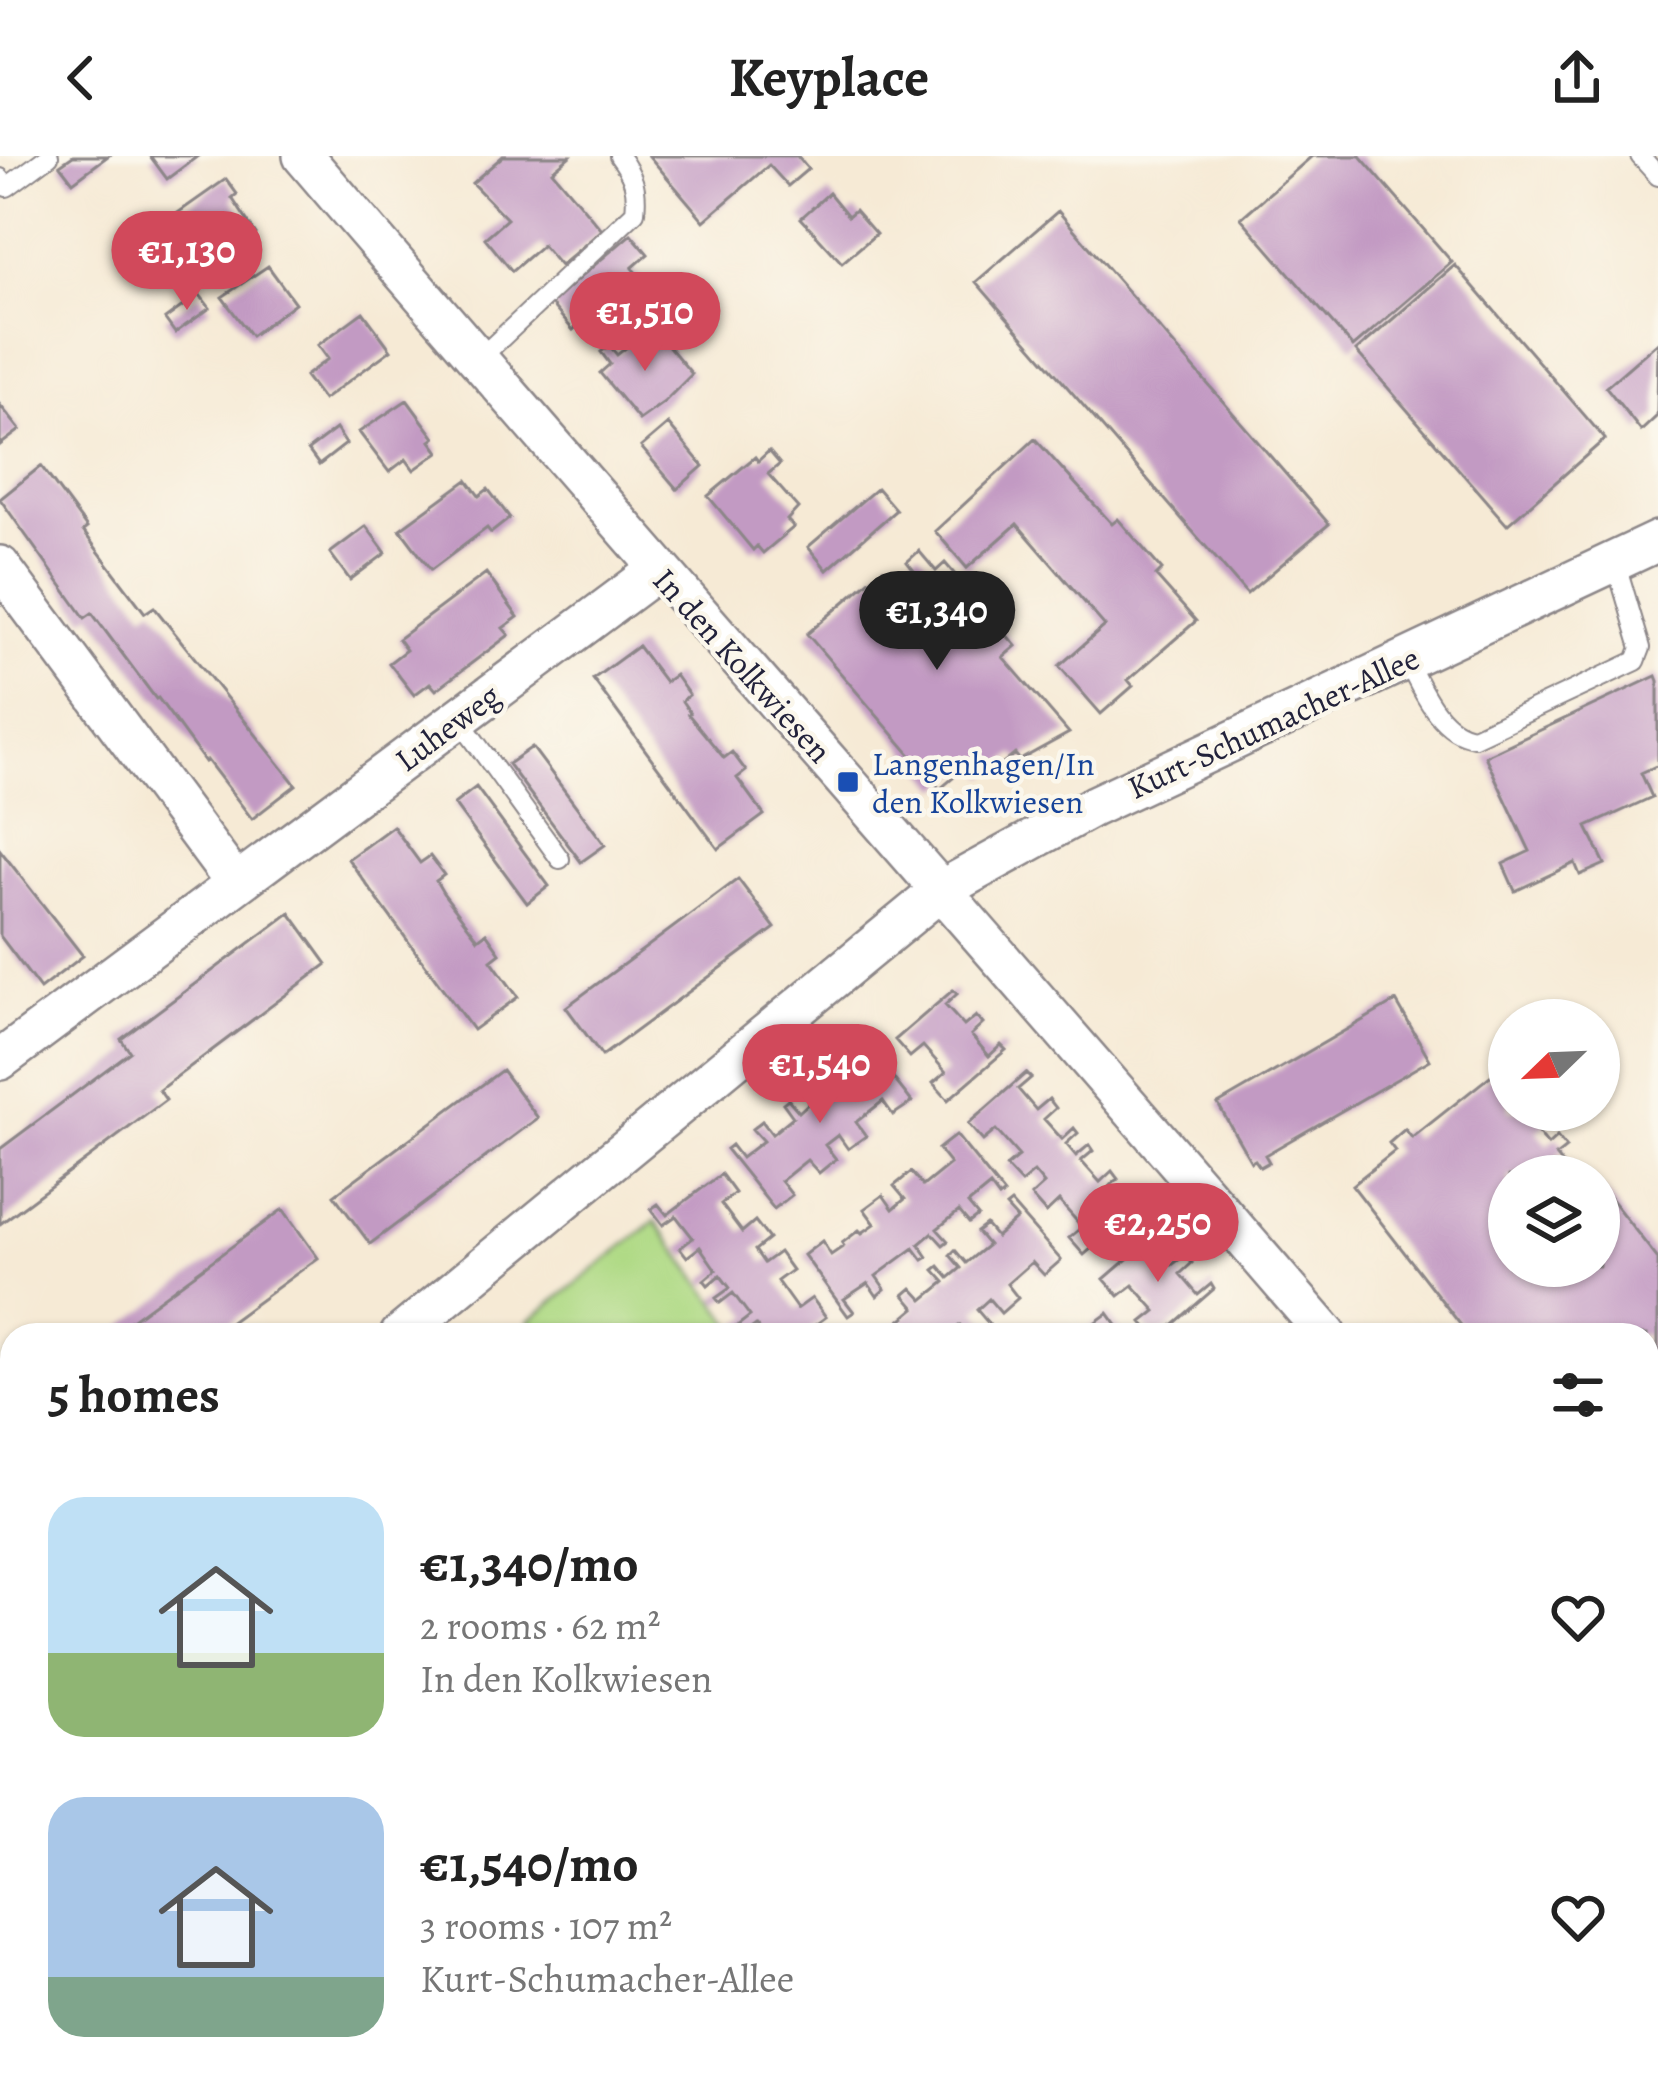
<!DOCTYPE html>
<html lang="en">
<head>
<meta charset="utf-8">
<style>
  :root { --surface:#fff; --page:#f6f6f6; --text:#222; --muted:#767676; --accent:#d1495b }
  body { margin:0; font-family:Alegreya,serif; background:var(--page); color:var(--text); height:100vh; display:flex; flex-direction:column; font-size:45px; white-space:nowrap }
  * { box-sizing:border-box; margin:0 }
  p { font-size:39px; color:var(--muted) }
  .icon { flex:none; width:66px; height:66px; fill:none; stroke:currentColor; stroke-width:2; stroke-linecap:round; stroke-linejoin:round }
  .map { position:relative; flex:1; overflow:hidden }
  .details { position:absolute; left:0px; top:1167px; width:1659px; height:768px; display:flex; flex-direction:column; background:var(--surface); border-radius:36px 36px 0 0; box-shadow:0 3px 9px #0004 }
  .details>* { flex:none }
  .needle { width:78px; rotate:247deg }
  .buttons { position:absolute; left:1488px; top:843px; display:grid; gap:24px }
  .buttons a { display:grid; place-items:center; width:132px; height:132px; border-radius:50%; background:var(--surface); box-shadow:0 3px 9px #0004; font-size:60px }
  .price { position:absolute; translate:-50% -102px; padding:0 27px; border-radius:42px; background:var(--accent); color:#fff; font-size:39px; line-height:78px; filter:drop-shadow(0 3px 6px #0008) }
  .price::after { content:''; position:absolute; left:50%; top:72px; width:36px; height:27px; margin-left:-18px; background:inherit; clip-path:polygon(0 0,100% 0,50% 100%) }
  .price.selected { background:#222; color:#fff }
  ul { padding:0; list-style:none }
  li { display:flex; align-items:center; gap:36px; height:300px; padding:0 48px }
  li span { display:grid; place-items:center; flex:none; width:336px; height:240px; border-radius:36px; color:#555 }
  li>.icon { margin-inline-start:auto }
  span .icon { width:144px; height:144px; fill:#fffc; stroke-width:1 }
  li b { font-size:51px }
  h2 { display:flex; justify-content:space-between; align-items:center; height:144px; padding:0 48px; font-size:51px }
  header { display:flex; justify-content:space-between; align-items:center; height:156px; padding:0 48px; background:var(--surface); font-size:54px; font-weight:700 }
  .map>svg:first-child { display:block }
  .green { fill:#b0da86; stroke:#697e60; stroke-width:3 }
  .building { fill:#c29ac3 }
  .lines { fill:none; stroke-linecap:round; stroke-linejoin:round }
  .lane-casing { stroke:#8c8688; stroke-width:22 }
  .street-casing { stroke:#8c8688; stroke-width:44 }
  .lane { stroke:#fff; stroke-width:18 }
  .street { stroke:#fff; stroke-width:39 }
  .transit-dot { fill:#1a4fb4; stroke:#fbf7ec; stroke-width:4.5 }
  .labels { text-anchor:middle; stroke-width:9; stroke-linejoin:round; paint-order:stroke }
  .street-label { font-size:33px; fill:#22223b; stroke:#fbf7ec }
  .transit-label { font-size:33px; fill:#164399; stroke:#fbf7ec; text-anchor:start }
</style>
</head>
<body>
<header><svg class="icon" aria-label="back" viewBox="0 0 24 24"><path d="M15 5l-7 7 7 7"/></svg>Keyplace<svg class="icon" aria-label="share" viewBox="0 0 24 24"><path d="M12 15V3M7 8l5-5 5 5M5 13v7h14v-7"/></svg></header>
<div class="map">
<svg width="1658" height="1935" viewBox="0 0 1658 1935">
  <rect width="100%" height="100%" fill="#fbf7ec"/>
  <filter id="ink" filterUnits="userSpaceOnUse"><feTurbulence type="fractalNoise" baseFrequency=".00833" numOctaves="2"/><feDisplacementMap in="SourceGraphic" scale="24" xChannelSelector="R" yChannelSelector="G"/><feConvolveMatrix kernelMatrix="1 2 1 2 8 2 1 2 1" color-interpolation-filters="sRGB"/></filter>
  <filter id="wash" filterUnits="userSpaceOnUse"><feTurbulence type="fractalNoise" baseFrequency=".004" numOctaves="4" result="noise"/><feDisplacementMap in="SourceGraphic" scale="48" xChannelSelector="R" yChannelSelector="G"/><feGaussianBlur stdDeviation="2.7" result="paint"/><feColorMatrix in="noise" values="0 0 0 0 0 0 0 0 0 0 0 0 0 0 0 0 0 1.4 0 .05"/><feComposite in="paint" operator="in"/></filter>
  <g filter="url(#wash)">
    <rect width="100%" height="100%" fill="#f6ead5"/>
    <path class="green" d="M655 1065 740 1179H539L529 1165Z"/>
    <g id="blocks">
      <path class="building" d="M73 0H108L73 26 60 9Z
        M150 0H198L167 23Z
        M503 0H570L552 15 602 74 560 110 542 89 512 115 485 82 507 63 472 27Z
        M649 0H797L808 13 788 30 769 9 704 65Z
        M1312 0H1360L1452 106 1353 191 1241 62Z
        M226 23 237 38 232 42 256 78 230 97 221 84 181 114 152 75Z
        M829 37 848 60 855 54 876 78 842 107 801 62Z
        M1058 55 1329 368 1247 438 976 126Z
        M631 78 648 98 632 112 643 125 613 151 607 144 573 174 550 147Z
        M1455 109 1605 283 1507 369 1356 195Z
        M268 110 295 147 251 180 222 141Z
        M199 138 210 152 175 177 165 163Z
        M363 156 391 194 323 244 305 220 328 203 318 189Z
        M655 174 692 218 664 246 639 264 600 217 610 208 601 196 609 189 617 199 636 184 637 186Z
        M1658 186 1657 260 1641 275 1606 231Z
        M407 244 435 282 431 285 439 296 414 314 406 303 389 316 359 276Z
        M0 249 20 274 0 289Z
        M668 268 703 310 677 333 641 291Z
        M336 273 346 288 319 309 308 294Z
        M1035 283 1112 368 1118 363 1162 414 1156 420 1196 465 1128 524 1133 530 1101 558 1059 510 1105 470 1017 368 967 412 935 375Z
        M769 295 780 308 768 318 798 352 787 364 794 371 763 397 757 390 753 394 708 340 755 301 758 305Z
        M41 310 87 372 83 375 145 457 154 451 296 629 252 663 207 604 205 606 158 542 156 543 92 457 85 462 0 343Z
        M467 324 479 340 488 333 510 362 491 377 487 372 431 414 400 373Z
        M877 332 896 354 827 414 808 391Z
        M366 370 386 397 350 424 330 397Z
        M919 395 936 415 945 407 1010 483 1016 490 1003 501 1069 577 1020 604 1015 598 987 621 973 605 940 633 807 478 883 413 906 441 923 426 907 406Z
        M486 417 518 461 503 472 509 479 436 534 430 527 414 539 389 507 406 494 398 483Z
        M638 490 665 526 675 519 689 539 682 545 690 557 688 558 724 602 732 596 746 615 737 622 764 659 718 693 593 523Z
        M1656 520 1658 525V609L1641 617 1652 641 1587 671 1605 708 1580 719 1575 707 1515 735 1503 708 1530 695 1485 600Z
        M532 591 605 689 581 706 508 608Z
        M476 631 549 730 527 747 454 648Z
        M393 670 420 707 430 700 444 719 436 725 443 737 478 783 486 777 500 797 491 804 518 841 473 874 348 703Z
        M0 694 83 800 40 833 0 780Z
        M738 723 775 772 602 900 566 851Z
        M290 757 327 808 159 934 166 944 0 1068V993L130 896 121 883Z
        M953 834 957 838 945 849 964 870 976 860 983 868 971 879 989 900 1001 889 1006 894 948 944 933 927 946 916 923 890 910 901 895 884Z
        M1396 845 1430 904 1265 999 1269 1006 1260 1011 1255 1004 1251 1006 1218 948Z
        M864 885 912 946 893 959 883 945 856 966 866 980 848 993 838 979 825 989 836 1003 819 1017 807 1004 781 1025 792 1039 774 1053 726 993 731 989 741 1002 763 985 752 973 762 965 772 978 793 961 783 947 788 943 799 956 811 945 802 932 806 928 816 941 838 924 828 912 838 905 847 918 869 901 860 888Z
        M1509 905V954H1565L1537 976 1548 989 1557 981 1566 992 1556 1000 1572 1020H1509V1110H1599V1036L1603 1033 1658 1103V1194L1647 1202V1179H1464L1467 1177 1352 1029 1395 995 1389 987 1405 973 1412 982Z
        M502 914 538 962 370 1088 334 1039Z
        M1026 917 1031 922 1018 933 1036 954 1049 943 1056 952 1044 963 1062 983 1074 972 1078 977 1066 988 1076 1000 1089 989 1093 995 1081 1005 1100 1026 1112 1015 1118 1023 1106 1034 1125 1055 1137 1044 1142 1049 1084 1099 1069 1082 1082 1071 1059 1045 1046 1057 1031 1040 1044 1028 1034 1016 1021 1027 1006 1011 1019 1000 996 974 983 985 968 968Z
        M956 979 1004 1038 999 1042 990 1030 968 1048 978 1060 969 1067 959 1055 937 1073 948 1085 943 1089 932 1077 919 1088 928 1101 923 1104 914 1092 876 1120 885 1133 877 1140 868 1127 844 1143 854 1156 848 1160 804 1099 822 1085 831 1099 844 1090 842 1087 859 1074 862 1077 875 1068 864 1053 883 1039 893 1053 905 1043 894 1030 911 1016 923 1030 950 1008 938 993Z
        M721 1018 735 1037 721 1048 742 1076 755 1065 769 1083 755 1094 764 1107 779 1096 792 1114 777 1125 797 1153 812 1142 826 1161 811 1172 817 1179H764L756 1169 744 1178 737 1170 750 1160 733 1137 720 1147 716 1142 730 1132 720 1119 708 1129 704 1124 716 1114 700 1091 687 1101 680 1092 693 1082 676 1060 663 1069 651 1053 658 1048 667 1059Z
        M1011 1047 1061 1104 1044 1119 1032 1106 1007 1128 1018 1142 1001 1157 989 1143 977 1154 989 1168 976 1179H969L960 1169 948 1179H883L915 1152 904 1139 912 1132 923 1144 945 1126 934 1114 939 1110 949 1122 961 1112 950 1099 955 1094 966 1107 988 1089 977 1076 986 1069 996 1081 1017 1063 1006 1051Z
        M283 1053 318 1102 232 1165 213 1179H111Z
        M1162 1073 1166 1078 1154 1088 1172 1109 1185 1099 1192 1107 1180 1118 1198 1139 1211 1128 1214 1133 1161 1179H1153L1142 1166 1156 1155 1133 1129 1119 1140 1104 1123Z
        M1108 1157 1124 1179H1096L1090 1170Z
        M1647 1256 1658 1270V1434L1647 1420Z
        M12 1286V1359L0 1367V1295Z
        M1658 1682V1718L1647 1726V1690Z
        M0 1733 12 1749V1905L0 1889Z
        M12 1923H103L97 1935H5L2 1930Z
        M414 1923H689L698 1935H479L472 1926 460 1935H423Z
        M826 1923H1024L1028 1929 1036 1923H1188L1198 1935H810Z
        M1482 1923H1523L1532 1935H1467Z
        M1569 1923H1607L1591 1935H1578Z"/>
    </g>
  </g>
  <g filter="url(#ink)">
    <use href="#blocks" fill-opacity="0" stroke="#8c8688" stroke-width="3"/>
    <g class="lines">
      <defs>
        <path id="lane" d="M1640 0 1658 20
          M0 22 7 31 49 0
          M477 205 635 56C638 32 633 19 619 0
          M1406 503C1421 531 1438 576 1474 581L1636 505 1641 492 1615 405
          M458 562 560 703"/>
        <path id="street" d="M303 0C641 396 988 784 1327 1179
          M0 410 236 728
          M0 904 658 414
          M400 1179 941 734 1094 650 1658 385
          M0 1483 12 1474
          M1647 1551 1658 1564
          M0 1603 12 1618
          M238 1923 247 1935
          M178 1935 195 1923"/>
      </defs>
      <use href="#lane" class="lane-casing"/>
      <use href="#street" class="street-casing"/>
      <use href="#lane" class="lane"/>
      <use href="#street" class="street"/>
    </g>
  </g>
  <rect class="transit-dot" x="836" y="614" width="24" height="24" rx="6"/>
  <g class="labels">
    <g class="street-label">
      <text transform="translate(743 509) rotate(48)" y="12">In den Kolkwiesen</text>
      <text transform="translate(1273 566) rotate(-25)" y="12">Kurt-Schumacher-Allee</text>
      <text transform="translate(447 571) rotate(-37)" y="12">Luheweg</text>
    </g>
    <g class="transit-label">
      <text x="872" y="619">Langenhagen/In<tspan x="872" dy="38">den Kolkwiesen</tspan></text>
    </g>
  </g>
</svg>
<div class="buttons">
<a><svg class="needle" viewBox="-14 -14 28 28"><path d="M0-13l5 13h-10z" fill="#e53935"/><path d="M0 13l5-13h-10z" fill="#767676"/></svg></a>
<a><svg class="icon" aria-label="layers" viewBox="0 0 24 24"><path d="M12 4l9 5-9 5-9-5zM3 14l9 5 9-5"/></svg></a>
</div>
<b class="price" style="left:187px;top:157px">€1,130</b>
<b class="price" style="left:645px;top:218px">€1,510</b>
<b class="price selected" style="left:937px;top:517px">€1,340</b>
<b class="price" style="left:820px;top:970px">€1,540</b>
<b class="price" style="left:1158px;top:1129px">€2,250</b>
<section class="details">
<h2>5 homes<svg class="icon" aria-label="filters" viewBox="0 0 24 24"><path d="M4 7h16M4 17h16"/><circle cx="9" cy="7" r="2"/><circle cx="15" cy="17" r="2"/></svg></h2>
<ul>
<li><span style="background:linear-gradient(#bfe0f5 65%,#8fb573 0)"><svg class="icon" aria-label="home" viewBox="0 0 24 24"><path d="M3 11l9-7 9 7M6 9v11h12V9"/></svg></span><div><b>€1,340/mo</b><p>2 rooms · 62 m²</p><p>In den Kolkwiesen</p></div><svg class="icon" aria-label="heart" viewBox="0 0 24 24"><path d="M12 20l-8-8c-3-5 5-10 8-4 3-6 11-1 8 4z"/></svg></li>
<li><span style="background:linear-gradient(#a9c7e8 75%,#7fa58c 0)"><svg class="icon" aria-label="home" viewBox="0 0 24 24"><path d="M3 11l9-7 9 7M6 9v11h12V9"/></svg></span><div><b>€1,540/mo</b><p>3 rooms · 107 m²</p><p>Kurt-Schumacher-Allee</p></div><svg class="icon" aria-label="heart" viewBox="0 0 24 24"><path d="M12 20l-8-8c-3-5 5-10 8-4 3-6 11-1 8 4z"/></svg></li>
</ul>
</section>
</div>
</body>
</html>
